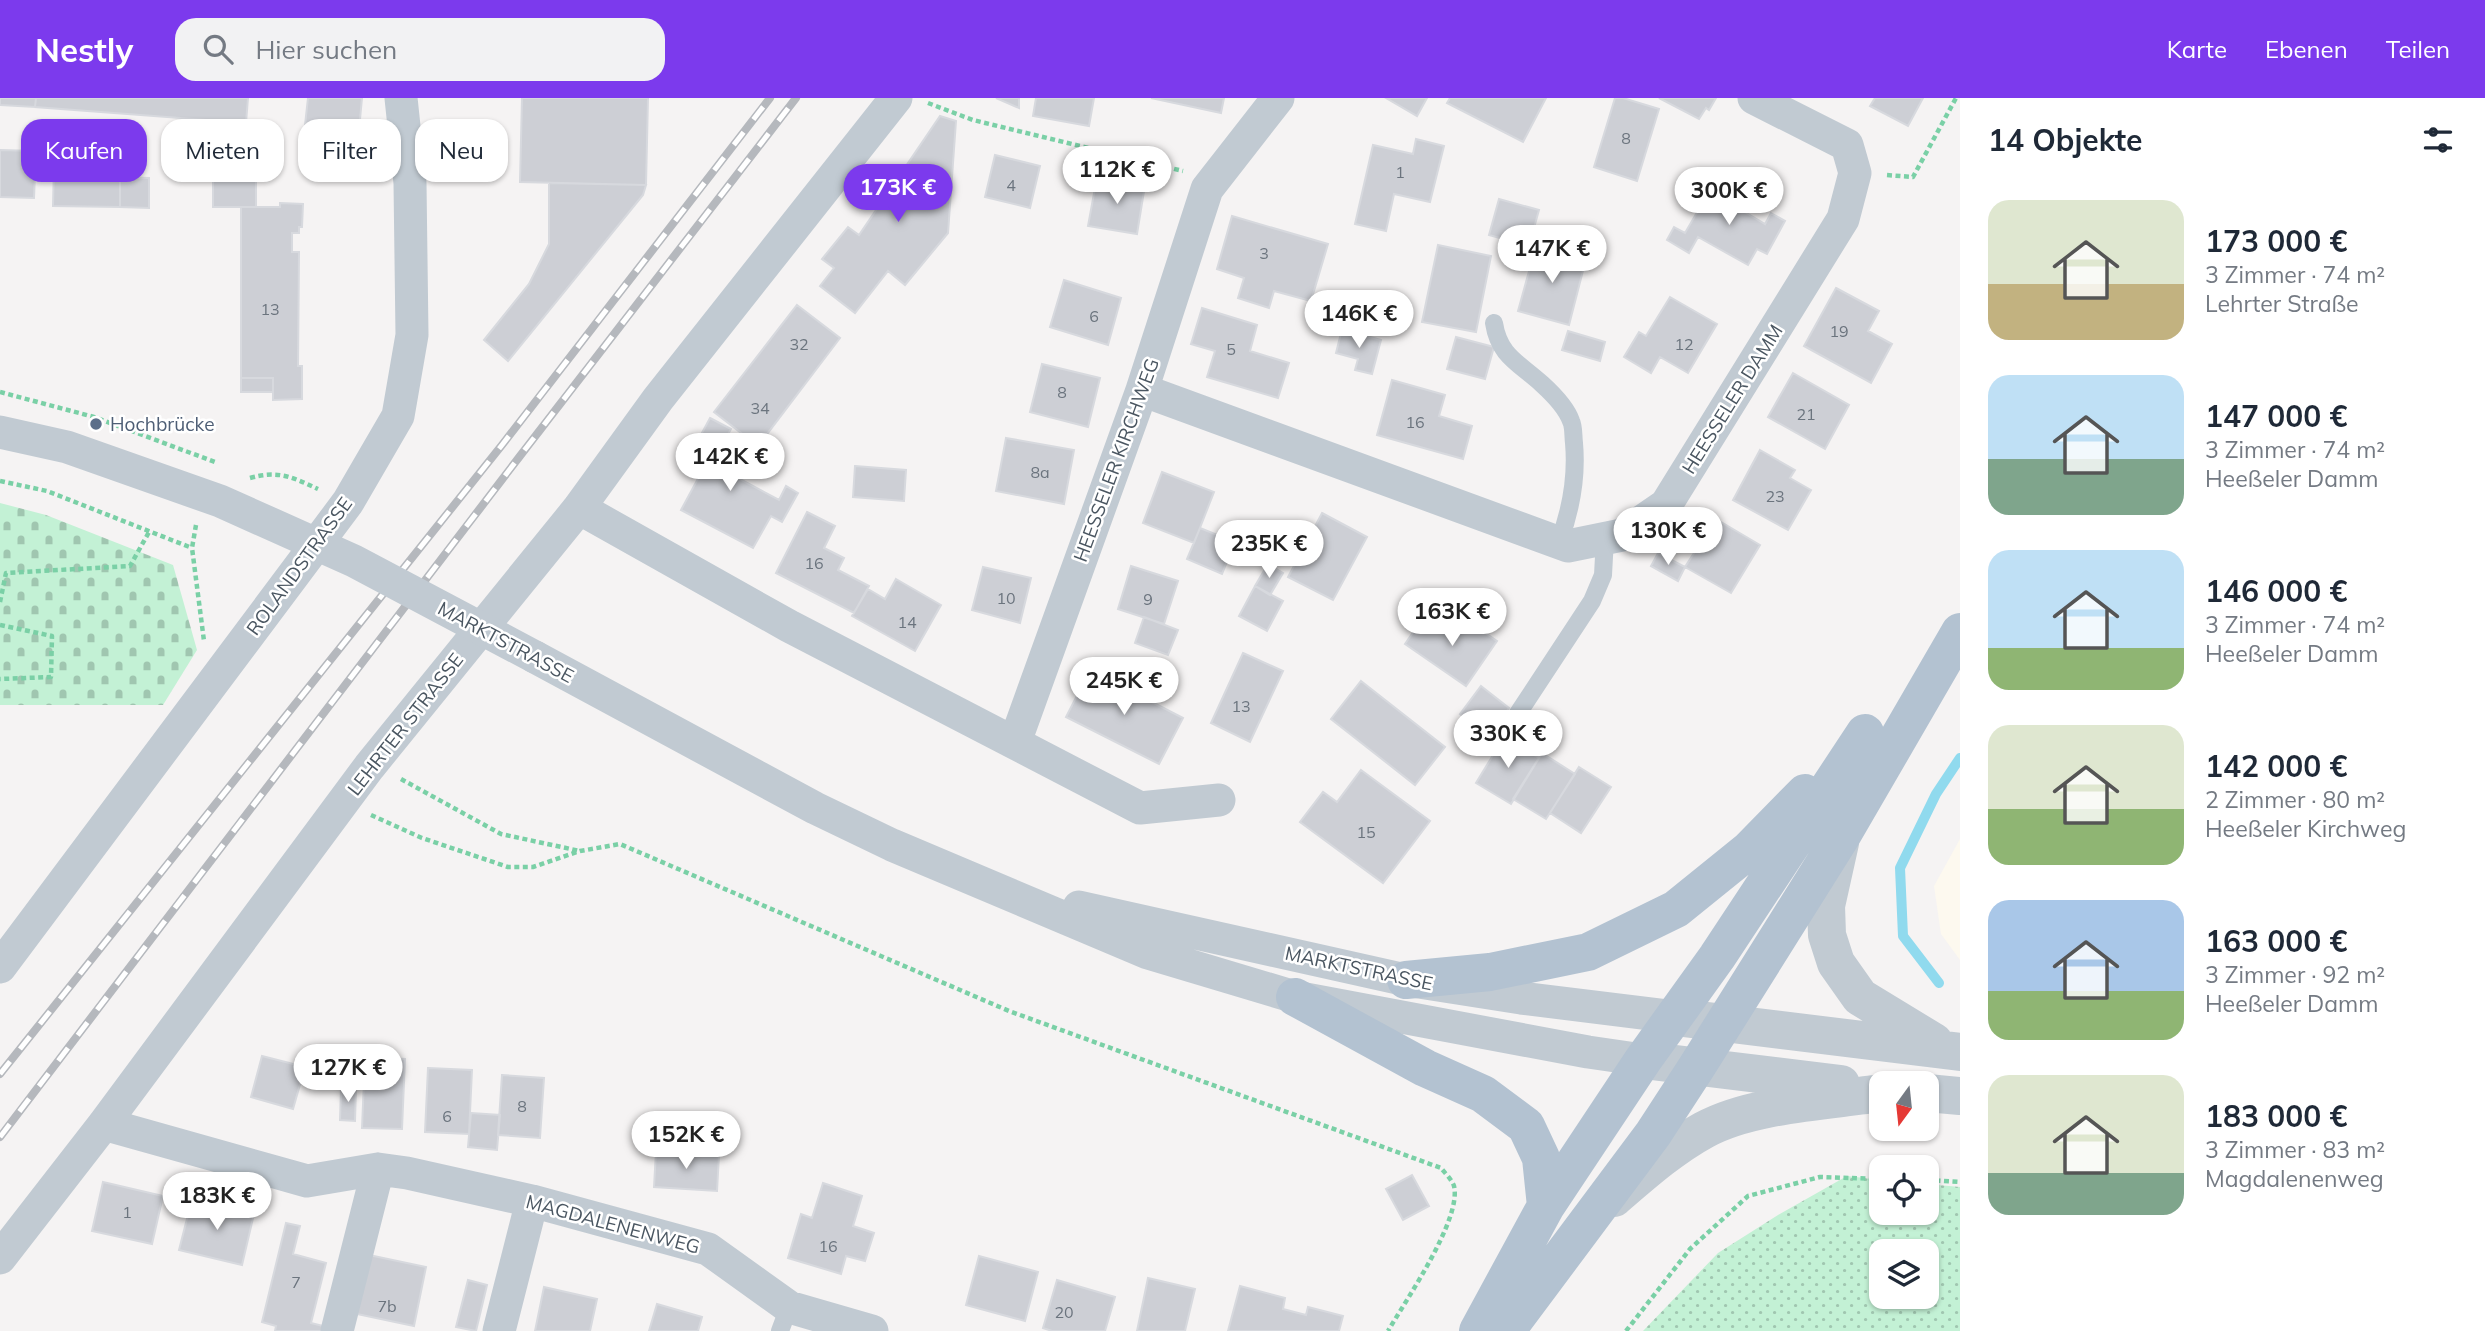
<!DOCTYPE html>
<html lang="de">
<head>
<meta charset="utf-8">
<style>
  :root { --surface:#fff; --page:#f2f2f3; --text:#1f2937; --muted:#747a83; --accent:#7c3aed }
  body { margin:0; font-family:Mulish,sans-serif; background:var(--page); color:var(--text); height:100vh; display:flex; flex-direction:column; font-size:26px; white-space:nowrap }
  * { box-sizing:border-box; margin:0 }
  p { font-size:23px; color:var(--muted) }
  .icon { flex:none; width:38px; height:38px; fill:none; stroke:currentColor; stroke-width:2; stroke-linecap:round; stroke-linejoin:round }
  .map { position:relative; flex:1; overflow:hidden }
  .drawer { display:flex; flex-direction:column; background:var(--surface); width:525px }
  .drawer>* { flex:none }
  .top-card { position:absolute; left:21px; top:21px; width:665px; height:63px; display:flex; gap:14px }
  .needle { width:46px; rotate:195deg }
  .controls { position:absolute; left:1869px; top:973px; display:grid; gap:14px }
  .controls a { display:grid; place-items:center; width:70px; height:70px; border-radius:14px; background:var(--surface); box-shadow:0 2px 5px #0004; font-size:35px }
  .price { position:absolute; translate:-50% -60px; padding:0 16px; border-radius:24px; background:#fff; color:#222; font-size:23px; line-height:46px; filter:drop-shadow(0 2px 4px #0008) }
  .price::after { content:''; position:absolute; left:50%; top:42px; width:21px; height:16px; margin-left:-10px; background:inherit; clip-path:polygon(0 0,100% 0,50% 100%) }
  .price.on { background:var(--accent); color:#fff }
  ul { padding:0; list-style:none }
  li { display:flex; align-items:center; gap:21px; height:175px; padding:0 28px }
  li span { display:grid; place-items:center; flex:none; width:196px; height:140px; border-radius:21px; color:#555 }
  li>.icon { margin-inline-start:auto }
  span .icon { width:84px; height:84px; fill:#fffc; stroke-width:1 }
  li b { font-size:30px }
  h2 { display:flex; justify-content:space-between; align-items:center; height:84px; padding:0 28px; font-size:30px }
  .chip { padding:0 24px; border-radius:21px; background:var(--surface); box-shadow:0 2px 5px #0004; font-size:24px; line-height:63px }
  .chip.on { background:var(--accent); color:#fff }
  header { display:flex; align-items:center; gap:42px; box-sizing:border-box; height:98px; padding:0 35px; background:var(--accent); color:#fff }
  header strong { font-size:33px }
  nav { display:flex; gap:38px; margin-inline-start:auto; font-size:24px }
  .search { width:490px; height:63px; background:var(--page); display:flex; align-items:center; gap:18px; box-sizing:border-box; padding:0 24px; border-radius:21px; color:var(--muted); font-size:26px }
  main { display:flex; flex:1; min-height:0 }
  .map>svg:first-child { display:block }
  .commercial { fill:#fdf9ef }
  .grass { fill:url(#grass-dots); fill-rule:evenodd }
  .cemetery { fill:url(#cemetery-stones) }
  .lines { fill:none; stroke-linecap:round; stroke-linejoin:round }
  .stream { stroke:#90daee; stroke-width:10 }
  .building { fill:#cdcfd5; stroke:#d7d9de; stroke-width:2 }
  .path { stroke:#7ad0a6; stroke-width:4.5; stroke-dasharray:5 3.5; stroke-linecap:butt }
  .service { stroke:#c1cad2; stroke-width:18 }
  .minor { stroke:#c1cad2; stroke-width:33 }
  .tertiary { stroke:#c1cad2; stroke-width:38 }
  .primary { stroke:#b3c2d1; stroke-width:38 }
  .rail-casing { stroke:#b5b8bd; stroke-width:8 }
  .rail { stroke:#fff; stroke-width:5; stroke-dasharray:16; stroke-linecap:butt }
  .path-bridge { stroke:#7ad0a6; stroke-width:4.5; stroke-dasharray:5 3.5; stroke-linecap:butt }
  .minor-bridge { stroke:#c1cad2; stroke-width:33 }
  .service-dot { fill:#5c6f8a; stroke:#fff; stroke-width:2.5 }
  .labels { text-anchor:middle; stroke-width:5; stroke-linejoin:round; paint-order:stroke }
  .number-label { font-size:16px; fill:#6b747e }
  .street-label { font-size:19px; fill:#4a5661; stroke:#fff }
  .service-label { font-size:19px; fill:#4e5e75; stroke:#fff; text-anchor:start }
</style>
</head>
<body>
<header>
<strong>Nestly</strong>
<div class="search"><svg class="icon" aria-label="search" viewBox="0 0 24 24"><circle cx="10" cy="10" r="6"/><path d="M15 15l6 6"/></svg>Hier suchen</div>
<nav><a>Karte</a><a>Ebenen</a><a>Teilen</a></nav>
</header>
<main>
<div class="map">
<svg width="1960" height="1233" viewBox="0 0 1960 1233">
  <defs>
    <pattern id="grass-dots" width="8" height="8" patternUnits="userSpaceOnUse" patternTransform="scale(1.75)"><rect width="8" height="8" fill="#c3f1d5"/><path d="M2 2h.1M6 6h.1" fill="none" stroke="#a0c6b0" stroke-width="1.8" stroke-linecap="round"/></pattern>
    <pattern id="cemetery-stones" width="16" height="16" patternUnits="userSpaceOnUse" patternTransform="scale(1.75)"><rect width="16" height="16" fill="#c3f1d5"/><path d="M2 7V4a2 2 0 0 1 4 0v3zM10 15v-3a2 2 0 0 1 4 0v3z" fill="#a0c6b0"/></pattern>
  </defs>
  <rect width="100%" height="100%" fill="#f5f3f3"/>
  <path class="commercial" d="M1960 741V862L1941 836 1934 788Z"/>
  <path class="grass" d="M1847 1078 1881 1082V1115H1927V1086L1960 1089V1233H1643L1718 1155 1778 1117ZM1881 1153H1927V1199H1881Z"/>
  <path class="cemetery" d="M0 405 46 417 173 467 197 552 163 607H0Z"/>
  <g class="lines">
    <path class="stream" d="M1939 885 1903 838 1900 770 1936 696 1960 660"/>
  </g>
  <path class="building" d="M0 0H36L35 9 0 7Z
    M36 0H248L246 25 35 9Z
    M308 0H362L359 32 305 27Z
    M522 0H648L646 87 520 84Z
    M996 0H1019V10Z
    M1036 0H1094L1089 28 1033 18Z
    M1151 0H1224L1221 15Z
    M1386 0H1427L1417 18Z
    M1450 0H1546L1523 44 1447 5Z
    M1615 0H1623L1659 11 1637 83 1594 69Z
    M1659 0H1716L1709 12 1706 10 1699 21Z
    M1875 0H1923L1908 28 1870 8Z
    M940 18 956 23 948 135 905 187 888 173 855 215 820 188 834 170 822 161 848 129 859 137Z
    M1416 41 1444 48 1430 104 1394 96 1386 133 1355 126 1373 47 1413 56Z
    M0 52 36 53 34 100 0 99Z
    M995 57 1040 68 1030 110 985 99Z
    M78 63 95 64V67L120 68V109L53 108 54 66H78Z
    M120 79 149 80V110L120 109Z
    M1097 79 1145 87 1137 136 1088 128Z
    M213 80 256 81V109H213Z
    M549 85 646 87 643 97 508 263 484 242 529 186 549 146Z
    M1714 85 1750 105 1745 114 1765 126 1771 115 1785 123 1767 156 1757 151 1748 167 1698 139 1689 155 1667 142 1674 129 1685 135Z
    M1499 101 1539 112 1529 148 1489 137Z
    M280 105 303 106 302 129H299V135H292V154H299L298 268H302V301L273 302V280H241V109H280Z
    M1232 118 1328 146 1311 203 1274 193 1269 210 1238 200 1244 180 1217 171Z
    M1438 147 1491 158 1476 234 1422 224Z
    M1536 148 1586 161 1569 227 1518 213Z
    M1064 182 1121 200 1108 247 1050 229Z
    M1836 190 1879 213 1868 233 1892 246 1871 285 1804 248Z
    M1670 199 1717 226 1688 275 1660 259 1651 275 1624 259 1639 234 1646 238Z
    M797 207 840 240 758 348 714 314Z
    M1202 210 1257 227 1250 253 1289 265 1278 300 1207 279 1215 253 1191 246Z
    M1342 231 1381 242 1372 276 1355 272 1358 261 1336 255Z
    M1568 233 1605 244 1600 263 1562 252Z
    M1456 239 1494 249 1485 281 1447 271Z
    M1042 266 1100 280 1088 329 1030 314Z
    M1793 275 1849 307 1825 351 1768 319Z
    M241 280H273V294H241Z
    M1392 282 1445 297 1439 318 1472 328 1463 361 1377 337Z
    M710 320 731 331 712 366 779 402 786 388 798 395 782 424 771 418 753 450 681 412 701 375 685 366Z
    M1006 340 1074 352 1064 406 996 393Z
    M1760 352 1795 372 1790 380 1811 392 1788 432 1733 402Z
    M855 368 906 372 904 403 853 399Z
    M1162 374 1214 394 1194 445 1143 425Z
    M807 414 835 428 824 450 844 460 838 472 869 488 854 515 776 475Z
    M1322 415 1367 439 1333 502 1288 479Z
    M1716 421 1760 447 1731 495 1685 469Z
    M1200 430 1235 444 1222 476 1187 461Z
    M1658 455 1685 469 1678 483 1651 468Z
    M1268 466 1283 475 1270 497 1255 488Z
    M1131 468 1178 483 1164 526 1118 511Z
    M983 469 1031 480 1020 525 972 512Z
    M896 481 941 507 915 553 852 518 868 491 885 501Z
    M1255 488 1283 503 1267 533 1239 518Z
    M1425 517 1457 539 1468 523 1497 543 1466 588 1405 546Z
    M1144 519 1178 532 1168 557 1135 545Z
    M1243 555 1283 573 1250 644 1211 625Z
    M1090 572 1183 620 1159 666 1066 619Z
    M1361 583 1445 649 1415 687 1331 621Z
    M1481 588 1509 610 1489 637 1460 616Z
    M1504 639 1539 660 1511 706 1476 685Z
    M1542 655 1575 676 1546 721 1513 701Z
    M1579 669 1611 689 1581 735 1550 715Z
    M1361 672 1430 723 1383 785 1300 724 1323 694 1337 704Z
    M262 958 305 969 293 1011 251 999Z
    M365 959 405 961 402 1031 362 1030Z
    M428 970 472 972 469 1036 425 1034Z
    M502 977 544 980 540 1040 498 1037Z
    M341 990H356L355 1023 340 1022Z
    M471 1015 500 1017 497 1052 468 1049Z
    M656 1053 719 1057 717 1093 654 1089Z
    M1412 1077 1429 1108 1403 1122 1386 1091Z
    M103 1084 163 1098 152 1146 92 1133Z
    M823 1085 862 1098 853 1128 874 1135 865 1163 846 1158 841 1176 788 1160 801 1116 812 1120Z
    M192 1101 254 1116 242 1167 179 1152Z
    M286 1125 300 1128 293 1156 326 1165 311 1225 323 1228 322 1233H275L276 1228 262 1224Z
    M369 1157 426 1169 414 1228 357 1216Z
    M979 1158 1038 1174 1025 1223 966 1207Z
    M1148 1180 1195 1191 1185 1233H1137Z
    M468 1182 487 1187 476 1233 456 1229Z
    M1057 1182 1115 1199 1105 1233H1052L1043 1230Z
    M1240 1188 1285 1200 1283 1211 1306 1217 1308 1209 1343 1218 1339 1233H1228Z
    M544 1189 597 1201 590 1233H535Z
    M657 1206 702 1219 698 1233H649Z"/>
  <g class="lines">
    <path class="path" d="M928 5 973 22 1183 73
      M1887 77 1913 79 1956 0
      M250 380C279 372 292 379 318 391
      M0 383 47 393 192 450
      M196 427 192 450 204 543
      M0 504 6 475 130 468 149 434
      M0 527 52 538 51 579 0 581
      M401 681 501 736 580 753
      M371 717 422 740 508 769H533L580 753 620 746 1009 913 1441 1070C1445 1075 1452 1082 1454 1088 1462 1121 1406 1202 1388 1233
      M1927 1082 1960 1084
      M1626 1233 1690 1151 1748 1098 1820 1079 1881 1081"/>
    <path class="service" d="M1494 225C1499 258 1519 265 1542 286 1553 296 1566 309 1571 323 1574 329 1573 338 1574 345 1577 379 1571 412 1559 444
      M1517 617 1592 503 1603 477 1605 440
      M780 1233 789 1209"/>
    <path class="minor" d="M1142 292 1568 448 1622 437 1666 407 1843 121 1855 75 1847 47 1754 0
      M579 410 789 528 1140 710 1219 702
      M535 559 815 710 892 747 1148 855 1295 899 1588 954 1643 962
      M1015 644 1142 292 1207 91 1278 0
      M1079 809 1406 882 1521 900 1675 919
      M0 869 348 404 398 318 412 237 410 85 401 0
      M104 1026 307 1083 378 1071 407 1075 532 1103 708 1151 789 1209 872 1233
      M0 1160 104 1026 369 669 579 410 658 301 896 0
      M337 1233 378 1071
      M499 1233 532 1103"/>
    <path class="tertiary" d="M1840 745 1826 808 1827 837 1836 865 1860 899 1934 944
      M1675 919 1960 954
      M1643 962 1841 986
      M1927 995 1960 998
      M1614 1100C1642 1076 1671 1050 1704 1032 1751 1006 1828 1003 1881 995"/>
    <path class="primary" d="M1406 882 1490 874 1588 854 1676 811 1749 752 1805 695
      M1295 899 1425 970 1483 996 1526 1028 1541 1060 1546 1108
      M1478 1233 1546 1108 1643 962 1717 859 1865 635
      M1506 1233 1653 1036 1696 970 1841 739 1960 534"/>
    <defs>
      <path id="rail" d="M0 976 502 347 770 0
        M0 1039 520 358 796 0"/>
    </defs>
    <use href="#rail" class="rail-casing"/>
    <use href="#rail" class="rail"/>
    <path class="path-bridge" d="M0 294 94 319 215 364"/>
    <path class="minor-bridge" d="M0 334 67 349 220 403 354 463 535 559"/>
  </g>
  <circle class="service-dot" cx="96" cy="326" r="7"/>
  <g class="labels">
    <g class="number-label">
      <text x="1626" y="46">8</text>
      <text x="1400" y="80">1</text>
      <text x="1011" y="93">4</text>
      <text x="1264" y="161">3</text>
      <text x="270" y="217">13</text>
      <text x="1094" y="224">6</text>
      <text x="1839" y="239">19</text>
      <text x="799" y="252">32</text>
      <text x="1684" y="252">12</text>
      <text x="1231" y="257">5</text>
      <text x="1062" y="300">8</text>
      <text x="760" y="316">34</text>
      <text x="1806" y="322">21</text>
      <text x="1415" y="330">16</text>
      <text x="1040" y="380">8a</text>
      <text x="1775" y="404">23</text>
      <text x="814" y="471">16</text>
      <text x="1006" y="506">10</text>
      <text x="1148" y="507">9</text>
      <text x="907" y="530">14</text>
      <text x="1241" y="614">13</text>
      <text x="1366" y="740">15</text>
      <text x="522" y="1014">8</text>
      <text x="447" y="1024">6</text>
      <text x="127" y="1120">1</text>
      <text x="828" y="1154">16</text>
      <text x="296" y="1190">7</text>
      <text x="387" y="1214">7b</text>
      <text x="1064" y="1220">20</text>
    </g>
    <g class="street-label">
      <text transform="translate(1732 301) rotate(-58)" y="7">HEESSELER DAMM</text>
      <text transform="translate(1116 362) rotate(-70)" y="7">HEESSELER KIRCHWEG</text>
      <text transform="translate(299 468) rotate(-54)" y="7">ROLANDSTRASSE</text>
      <text transform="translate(506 544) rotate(28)" y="7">MARKTSTRASSE</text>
      <text transform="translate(405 626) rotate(-52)" y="7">LEHRTER STRASSE</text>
      <text transform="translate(1359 870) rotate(12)" y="7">MARKTSTRASSE</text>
      <text transform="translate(613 1126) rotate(15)" y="7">MAGDALENENWEG</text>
    </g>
    <g class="service-label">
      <text x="110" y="333">Hochbrücke</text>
    </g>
  </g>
</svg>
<div class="controls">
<a><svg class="needle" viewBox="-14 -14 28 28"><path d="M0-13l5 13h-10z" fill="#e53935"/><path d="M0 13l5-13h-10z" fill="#747a83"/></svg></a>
<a><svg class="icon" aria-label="locate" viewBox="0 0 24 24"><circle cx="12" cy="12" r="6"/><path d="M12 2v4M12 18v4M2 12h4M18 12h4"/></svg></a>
<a><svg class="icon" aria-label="layers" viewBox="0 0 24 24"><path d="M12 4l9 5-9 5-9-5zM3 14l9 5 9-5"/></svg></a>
</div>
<b class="price" style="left:1117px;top:108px">112K €</b>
<b class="price on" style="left:898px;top:126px">173K €</b>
<b class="price" style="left:1729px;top:129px">300K €</b>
<b class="price" style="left:1552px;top:187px">147K €</b>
<b class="price" style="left:1359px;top:252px">146K €</b>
<b class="price" style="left:730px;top:395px">142K €</b>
<b class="price" style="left:1668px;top:469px">130K €</b>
<b class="price" style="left:1269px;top:482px">235K €</b>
<b class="price" style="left:1452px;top:550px">163K €</b>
<b class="price" style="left:1124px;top:619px">245K €</b>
<b class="price" style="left:1508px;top:672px">330K €</b>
<b class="price" style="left:348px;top:1006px">127K €</b>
<b class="price" style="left:686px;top:1073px">152K €</b>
<b class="price" style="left:217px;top:1134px">183K €</b>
<div class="top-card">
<a class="chip on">Kaufen</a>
<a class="chip">Mieten</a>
<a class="chip">Filter</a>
<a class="chip">Neu</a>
</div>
</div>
<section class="drawer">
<h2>14 Objekte<svg class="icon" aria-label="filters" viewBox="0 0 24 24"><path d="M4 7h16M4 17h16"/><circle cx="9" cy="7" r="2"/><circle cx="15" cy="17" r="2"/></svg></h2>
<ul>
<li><span style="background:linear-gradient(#dfe7d0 60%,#c2b280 0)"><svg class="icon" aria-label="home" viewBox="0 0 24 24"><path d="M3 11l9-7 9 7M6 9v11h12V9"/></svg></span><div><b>173 000 €</b><p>3 Zimmer · 74 m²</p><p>Lehrter Straße</p></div></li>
<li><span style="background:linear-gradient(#bfe0f5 60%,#7fa58c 0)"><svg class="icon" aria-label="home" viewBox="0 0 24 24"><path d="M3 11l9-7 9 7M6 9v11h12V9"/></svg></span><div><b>147 000 €</b><p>3 Zimmer · 74 m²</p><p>Heeßeler Damm</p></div></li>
<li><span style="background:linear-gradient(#bfe0f5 70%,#8fb573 0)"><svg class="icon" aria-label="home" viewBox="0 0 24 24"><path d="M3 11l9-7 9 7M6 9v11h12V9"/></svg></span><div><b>146 000 €</b><p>3 Zimmer · 74 m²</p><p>Heeßeler Damm</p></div></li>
<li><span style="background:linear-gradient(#dfe7d0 60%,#8fb573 0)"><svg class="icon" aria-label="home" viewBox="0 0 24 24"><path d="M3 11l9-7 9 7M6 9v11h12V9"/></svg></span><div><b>142 000 €</b><p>2 Zimmer · 80 m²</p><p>Heeßeler Kirchweg</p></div></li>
<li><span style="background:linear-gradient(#a9c7e8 65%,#8fb573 0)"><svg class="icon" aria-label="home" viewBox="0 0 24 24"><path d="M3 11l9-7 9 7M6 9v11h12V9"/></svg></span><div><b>163 000 €</b><p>3 Zimmer · 92 m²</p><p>Heeßeler Damm</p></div></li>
<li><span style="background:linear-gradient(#dfe7d0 70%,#7fa58c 0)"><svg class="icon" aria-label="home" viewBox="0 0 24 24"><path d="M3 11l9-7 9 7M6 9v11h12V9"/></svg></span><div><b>183 000 €</b><p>3 Zimmer · 83 m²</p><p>Magdalenenweg</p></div></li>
</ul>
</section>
</main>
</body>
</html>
